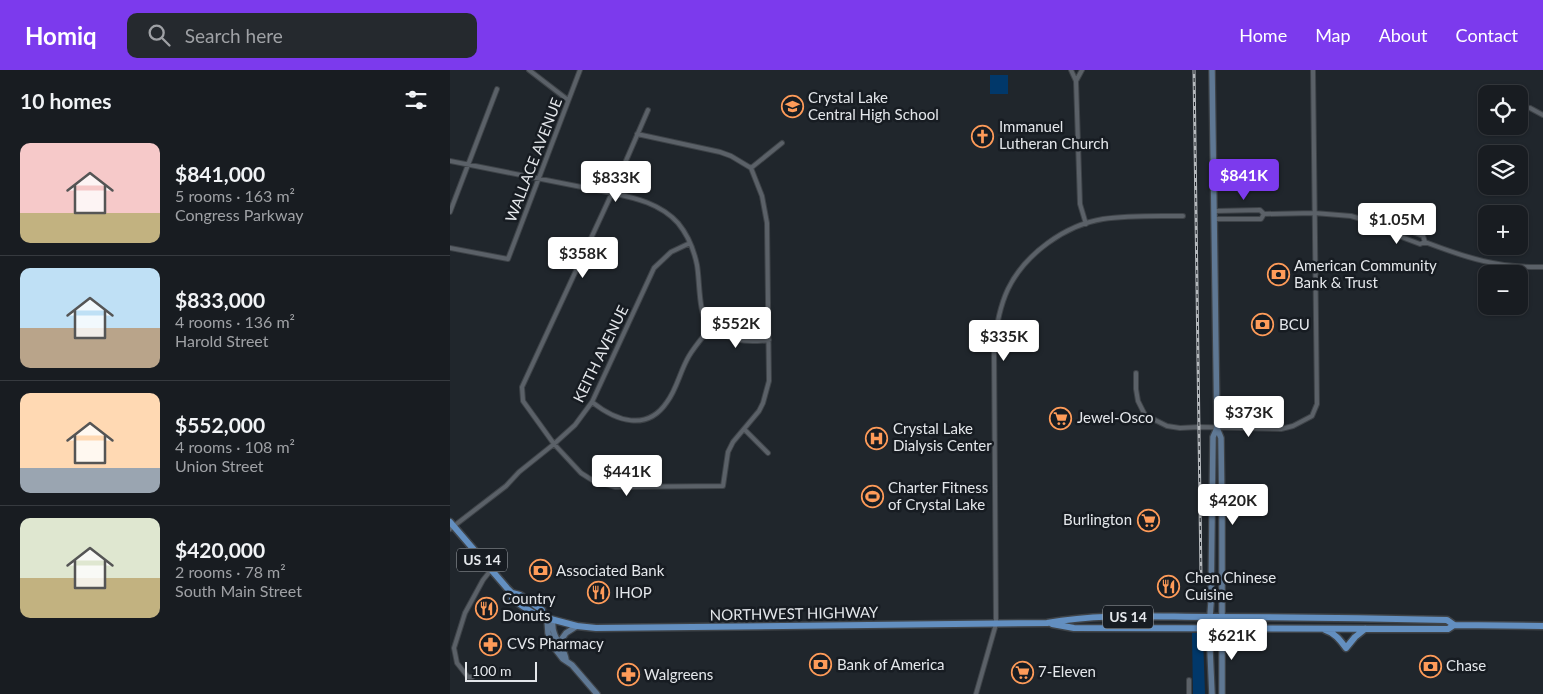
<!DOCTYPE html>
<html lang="en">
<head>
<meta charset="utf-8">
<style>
  :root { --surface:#181c21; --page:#25292e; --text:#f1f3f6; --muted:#9fa1a5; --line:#363a3f; --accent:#7c3aed }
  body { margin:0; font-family:Lato,sans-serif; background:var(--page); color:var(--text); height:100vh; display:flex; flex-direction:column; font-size:19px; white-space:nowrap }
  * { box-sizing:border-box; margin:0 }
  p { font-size:16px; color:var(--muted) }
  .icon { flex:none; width:28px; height:28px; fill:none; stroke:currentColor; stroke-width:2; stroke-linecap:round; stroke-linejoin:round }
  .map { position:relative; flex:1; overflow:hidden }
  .side { display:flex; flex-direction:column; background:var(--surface); width:450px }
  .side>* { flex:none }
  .buttons { position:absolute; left:1028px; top:15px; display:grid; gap:10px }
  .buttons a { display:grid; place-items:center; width:50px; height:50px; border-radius:10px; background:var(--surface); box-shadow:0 1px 4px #0004,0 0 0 1px var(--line); font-size:25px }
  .scale { position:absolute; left:15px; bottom:12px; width:72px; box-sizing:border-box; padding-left:5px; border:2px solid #e4e7eb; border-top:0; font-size:14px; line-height:18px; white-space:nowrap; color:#e4e7eb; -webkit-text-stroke:4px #171c22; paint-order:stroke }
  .price { position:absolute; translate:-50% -42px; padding:0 11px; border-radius:5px; background:#fff; color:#222; font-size:16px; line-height:32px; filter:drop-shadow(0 1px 2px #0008) }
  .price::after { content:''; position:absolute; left:50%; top:30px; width:15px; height:11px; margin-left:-8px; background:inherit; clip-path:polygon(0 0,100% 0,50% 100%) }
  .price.on { background:var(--accent); color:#fff }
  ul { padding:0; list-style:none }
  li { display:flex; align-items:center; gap:15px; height:125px; padding:0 20px }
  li+li { border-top:1px solid var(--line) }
  li span { display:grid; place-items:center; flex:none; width:140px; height:100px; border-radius:10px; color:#555 }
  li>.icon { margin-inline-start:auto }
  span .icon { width:60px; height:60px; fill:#fffc; stroke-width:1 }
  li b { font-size:21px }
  h2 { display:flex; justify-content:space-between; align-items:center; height:60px; padding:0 20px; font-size:21px }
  header { display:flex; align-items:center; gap:30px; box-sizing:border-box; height:70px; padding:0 25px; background:var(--accent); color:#fff }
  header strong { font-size:24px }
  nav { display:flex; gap:28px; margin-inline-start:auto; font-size:18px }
  .search { width:350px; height:45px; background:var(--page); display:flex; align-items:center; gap:12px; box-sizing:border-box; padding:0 18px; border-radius:10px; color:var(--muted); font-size:19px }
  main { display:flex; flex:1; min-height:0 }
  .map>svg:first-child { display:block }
  .green { fill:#01386a }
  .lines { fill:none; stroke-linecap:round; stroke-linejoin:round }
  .street-casing { stroke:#3e4348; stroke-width:6 }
  .secondary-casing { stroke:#3e4348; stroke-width:8 }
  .primary-casing { stroke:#3e4348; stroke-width:9 }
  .street { stroke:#5b6168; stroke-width:4 }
  .secondary { stroke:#5f7894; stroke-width:5.5 }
  .primary { stroke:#638fc0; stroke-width:6 }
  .rail-casing { stroke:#b5b9bd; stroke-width:3 }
  .rail { stroke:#171c22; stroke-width:1; stroke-dasharray:4; stroke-linecap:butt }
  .labels { text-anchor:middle; stroke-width:5; stroke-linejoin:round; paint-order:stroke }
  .shield { fill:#171c22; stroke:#a6aaaf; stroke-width:1 }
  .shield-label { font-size:14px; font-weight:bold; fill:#e4e7eb }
  .poi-label { font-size:15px; fill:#e4e7eb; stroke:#171c22; text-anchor:start }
  .street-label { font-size:15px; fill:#e4e7eb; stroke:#171c22 }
</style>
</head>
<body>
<header>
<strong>Homiq</strong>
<div class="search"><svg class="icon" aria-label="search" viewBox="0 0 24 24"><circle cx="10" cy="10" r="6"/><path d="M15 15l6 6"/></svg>Search here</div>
<nav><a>Home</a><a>Map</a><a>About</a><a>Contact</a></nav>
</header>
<main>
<section class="side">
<h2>10 homes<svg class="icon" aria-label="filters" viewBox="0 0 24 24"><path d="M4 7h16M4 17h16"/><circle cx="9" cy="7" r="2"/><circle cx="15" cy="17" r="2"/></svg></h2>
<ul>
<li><span style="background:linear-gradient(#f6c9c9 70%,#c2b280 0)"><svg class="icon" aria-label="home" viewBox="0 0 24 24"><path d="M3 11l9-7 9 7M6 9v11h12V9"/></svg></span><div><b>$841,000</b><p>5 rooms · 163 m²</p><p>Congress Parkway</p></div></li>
<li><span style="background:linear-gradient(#bfe0f5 60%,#b9a48a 0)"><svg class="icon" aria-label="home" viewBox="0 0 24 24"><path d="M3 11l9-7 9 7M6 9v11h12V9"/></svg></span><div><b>$833,000</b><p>4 rooms · 136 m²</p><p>Harold Street</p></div></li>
<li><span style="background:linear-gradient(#ffd9b3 75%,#9aa5b1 0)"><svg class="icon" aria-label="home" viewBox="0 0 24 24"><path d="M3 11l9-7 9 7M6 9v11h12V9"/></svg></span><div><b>$552,000</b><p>4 rooms · 108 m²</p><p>Union Street</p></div></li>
<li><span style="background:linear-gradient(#dfe7d0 60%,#c2b280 0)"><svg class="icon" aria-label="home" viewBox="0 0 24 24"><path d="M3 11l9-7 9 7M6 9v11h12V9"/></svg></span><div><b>$420,000</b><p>2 rooms · 78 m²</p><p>South Main Street</p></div></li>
</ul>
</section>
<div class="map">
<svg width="1093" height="624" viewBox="0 0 1093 624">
  <rect width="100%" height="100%" fill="#20262c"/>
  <path class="green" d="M540 5H558V24H540Z
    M742 563H750L753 567 755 624H743Z"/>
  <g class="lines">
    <defs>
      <path id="street" d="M79 0 118 30
        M621 0 626 11 630 134 636 154
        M626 11 632 0
        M1080 38 1093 45
        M198 40 162 123 72 317 73 331 104 374 131 403 142 410 165 417 273 416 278 382 283 372 309 341 313 333 319 311 317 153 312 126 301 98
        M187 64 270 82 281 86 301 98
        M0 91 162 123C186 128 211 134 228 153 237 164 244 180 247 195 250 211 248 246 260 258 262 260 267 262 270 263 286 272 301 272 319 270
        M301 98 332 73
        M765 141 810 140 814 144
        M0 142 47 19
        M765 149H811L814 144 864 143 901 146 932 155 937 152 940 153 973 166 975 172
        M932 155 933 160 970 174 975 172C1017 188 1048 198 1093 197
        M0 178 58 189 130 0
        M686 303V319L688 331 695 345 717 356 730 358 749 357 831 359 843 356 862 346 867 334 863 0
        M142 332C166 351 197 362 217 332 227 319 230 301 239 286 245 276 253 267 260 258
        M294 359 318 383
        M0 459 56 416 69 402 104 374 125 355 142 332 204 198 221 182 240 173
        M22 607H18L7 593 4 578 15 543 33 510 41 500
        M739 610V624
        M526 624 546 554 544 278C546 257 549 238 558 219 575 184 615 155 653 149 679 145 706 146 733 146"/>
      <path id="secondary" d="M762 0 767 358 771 368 772 444V624
        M97 548 98 563 103 576 113 589 122 595 147 624
        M103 550C100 567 115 577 116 590
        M108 574 116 563 127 556
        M762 624 759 558 761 533 763 367 767 358"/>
      <path id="primary" d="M0 452 57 518 62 523 70 525 92 540 93 547
        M62 523V529L89 547H93L127 556 146 558 597 553C651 543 706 547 760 547 839 547 918 548 997 550L1004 555 1093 556
        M602 554 624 558 998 559 1004 555
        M875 560C885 563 890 570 896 578L905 567 915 559"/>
    </defs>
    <use href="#street" class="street-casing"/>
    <use href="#secondary" class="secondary-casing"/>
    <use href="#primary" class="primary-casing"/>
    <use href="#street" class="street"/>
    <use href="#secondary" class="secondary"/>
    <use href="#primary" class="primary"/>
    <defs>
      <path id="rail" d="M744 0 751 507"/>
    </defs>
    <use href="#rail" class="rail-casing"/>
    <use href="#rail" class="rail"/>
  </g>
  <defs>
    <symbol id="school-ring" viewBox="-11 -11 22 22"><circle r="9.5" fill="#171c22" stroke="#fe9b59" stroke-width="1.5"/><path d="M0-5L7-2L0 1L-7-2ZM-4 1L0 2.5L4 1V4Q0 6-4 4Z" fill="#fe9b59"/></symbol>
    <symbol id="church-ring" viewBox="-11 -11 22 22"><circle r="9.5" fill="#171c22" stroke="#fe9b59" stroke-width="1.5"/><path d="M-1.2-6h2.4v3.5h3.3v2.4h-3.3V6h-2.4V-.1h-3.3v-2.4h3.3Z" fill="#fe9b59"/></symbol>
    <symbol id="bank-ring" viewBox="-11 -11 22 22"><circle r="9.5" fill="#171c22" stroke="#fe9b59" stroke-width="1.5"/><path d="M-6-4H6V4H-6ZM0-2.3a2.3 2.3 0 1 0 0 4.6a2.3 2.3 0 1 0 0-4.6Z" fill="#fe9b59"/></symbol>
    <symbol id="supermarket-ring" viewBox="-11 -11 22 22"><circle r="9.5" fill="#171c22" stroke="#fe9b59" stroke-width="1.5"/><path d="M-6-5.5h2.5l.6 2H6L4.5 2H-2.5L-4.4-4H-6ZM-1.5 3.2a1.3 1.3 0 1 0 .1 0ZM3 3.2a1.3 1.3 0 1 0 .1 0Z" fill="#fe9b59"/></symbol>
    <symbol id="hospital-ring" viewBox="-11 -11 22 22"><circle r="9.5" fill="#171c22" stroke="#fe9b59" stroke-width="1.5"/><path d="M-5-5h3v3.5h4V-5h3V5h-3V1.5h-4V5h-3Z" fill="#fe9b59"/></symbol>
    <symbol id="stadium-ring" viewBox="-11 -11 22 22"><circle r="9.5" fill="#171c22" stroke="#fe9b59" stroke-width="1.5"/><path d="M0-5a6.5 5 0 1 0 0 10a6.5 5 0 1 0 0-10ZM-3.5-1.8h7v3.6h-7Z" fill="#fe9b59"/></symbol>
    <symbol id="restaurant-ring" viewBox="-11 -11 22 22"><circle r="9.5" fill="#171c22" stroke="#fe9b59" stroke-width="1.5"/><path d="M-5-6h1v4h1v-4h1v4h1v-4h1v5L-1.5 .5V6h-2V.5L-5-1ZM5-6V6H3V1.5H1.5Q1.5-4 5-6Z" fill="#fe9b59"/></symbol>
    <symbol id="pharmacy-ring" viewBox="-11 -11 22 22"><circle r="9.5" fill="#171c22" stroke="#fe9b59" stroke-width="1.5"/><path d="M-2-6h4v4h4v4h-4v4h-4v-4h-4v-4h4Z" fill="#fe9b59"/></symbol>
  </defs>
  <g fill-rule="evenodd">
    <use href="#school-ring" x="330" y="24" width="25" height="25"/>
    <use href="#church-ring" x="520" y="54" width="25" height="25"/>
    <use href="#bank-ring" x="816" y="192" width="25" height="25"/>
    <use href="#bank-ring" x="800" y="242" width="25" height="25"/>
    <use href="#supermarket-ring" x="598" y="336" width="25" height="25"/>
    <use href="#hospital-ring" x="414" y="356" width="25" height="25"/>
    <use href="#stadium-ring" x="410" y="414" width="25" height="25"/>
    <use href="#supermarket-ring" x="686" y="438" width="25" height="25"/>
    <use href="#bank-ring" x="78" y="488" width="25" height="25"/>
    <use href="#restaurant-ring" x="706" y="504" width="25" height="25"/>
    <use href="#restaurant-ring" x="136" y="510" width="25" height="25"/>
    <use href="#restaurant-ring" x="24" y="526" width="25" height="25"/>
    <use href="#pharmacy-ring" x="28" y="562" width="25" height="25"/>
    <use href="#bank-ring" x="358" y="582" width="25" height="25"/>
    <use href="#bank-ring" x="968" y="584" width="25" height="25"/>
    <use href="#supermarket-ring" x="560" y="590" width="25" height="25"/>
    <use href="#pharmacy-ring" x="166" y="592" width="25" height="25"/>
  </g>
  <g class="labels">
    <g class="shield">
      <rect x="7" y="478.5" width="50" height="23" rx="4"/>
      <rect x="653" y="535.5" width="50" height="23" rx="4"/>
    </g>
    <g class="shield-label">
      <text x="32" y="495">US 14</text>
      <text x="678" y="552">US 14</text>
    </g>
    <g class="poi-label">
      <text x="358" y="33">Crystal Lake<tspan x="358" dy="17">Central High School</tspan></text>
      <text x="549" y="62">Immanuel<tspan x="549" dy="17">Lutheran Church</tspan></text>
      <text x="844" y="201">American Community<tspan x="844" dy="17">Bank &amp; Trust</tspan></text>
      <text x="829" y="260">BCU</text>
      <text x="627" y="353">Jewel-Osco</text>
      <text x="443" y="364">Crystal Lake<tspan x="443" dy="17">Dialysis Center</tspan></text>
      <text x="438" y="423">Charter Fitness<tspan x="438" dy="17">of Crystal Lake</tspan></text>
      <text x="682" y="455" text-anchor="end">Burlington</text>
      <text x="106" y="506">Associated Bank</text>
      <text x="735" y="513">Chen Chinese<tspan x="735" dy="17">Cuisine</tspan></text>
      <text x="165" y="528">IHOP</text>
      <text x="52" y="534">Country<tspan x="52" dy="17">Donuts</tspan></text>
      <text x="57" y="579">CVS Pharmacy</text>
      <text x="387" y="600">Bank of America</text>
      <text x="996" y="601">Chase</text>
      <text x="588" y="607">7-Eleven</text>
      <text x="194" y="610">Walgreens</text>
    </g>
    <g class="street-label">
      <text transform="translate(84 90) rotate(-69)" y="5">WALLACE AVENUE</text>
      <text transform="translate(151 284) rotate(-64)" y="5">KEITH AVENUE</text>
      <text transform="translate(344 544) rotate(-1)" y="5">NORTHWEST HIGHWAY</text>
    </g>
  </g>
</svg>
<div class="buttons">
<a><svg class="icon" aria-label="locate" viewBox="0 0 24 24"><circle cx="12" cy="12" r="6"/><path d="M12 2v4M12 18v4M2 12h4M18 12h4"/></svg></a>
<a><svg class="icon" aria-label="layers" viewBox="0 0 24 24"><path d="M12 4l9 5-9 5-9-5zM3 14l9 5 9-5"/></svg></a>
<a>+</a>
<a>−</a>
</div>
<div class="scale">100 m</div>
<b class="price on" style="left:794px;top:131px">$841K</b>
<b class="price" style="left:166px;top:133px">$833K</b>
<b class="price" style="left:947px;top:175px">$1.05M</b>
<b class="price" style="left:133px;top:209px">$358K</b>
<b class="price" style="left:286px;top:279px">$552K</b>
<b class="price" style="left:554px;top:292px">$335K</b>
<b class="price" style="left:799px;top:368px">$373K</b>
<b class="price" style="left:177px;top:427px">$441K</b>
<b class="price" style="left:783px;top:456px">$420K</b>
<b class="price" style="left:782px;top:591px">$621K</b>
</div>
</main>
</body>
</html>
